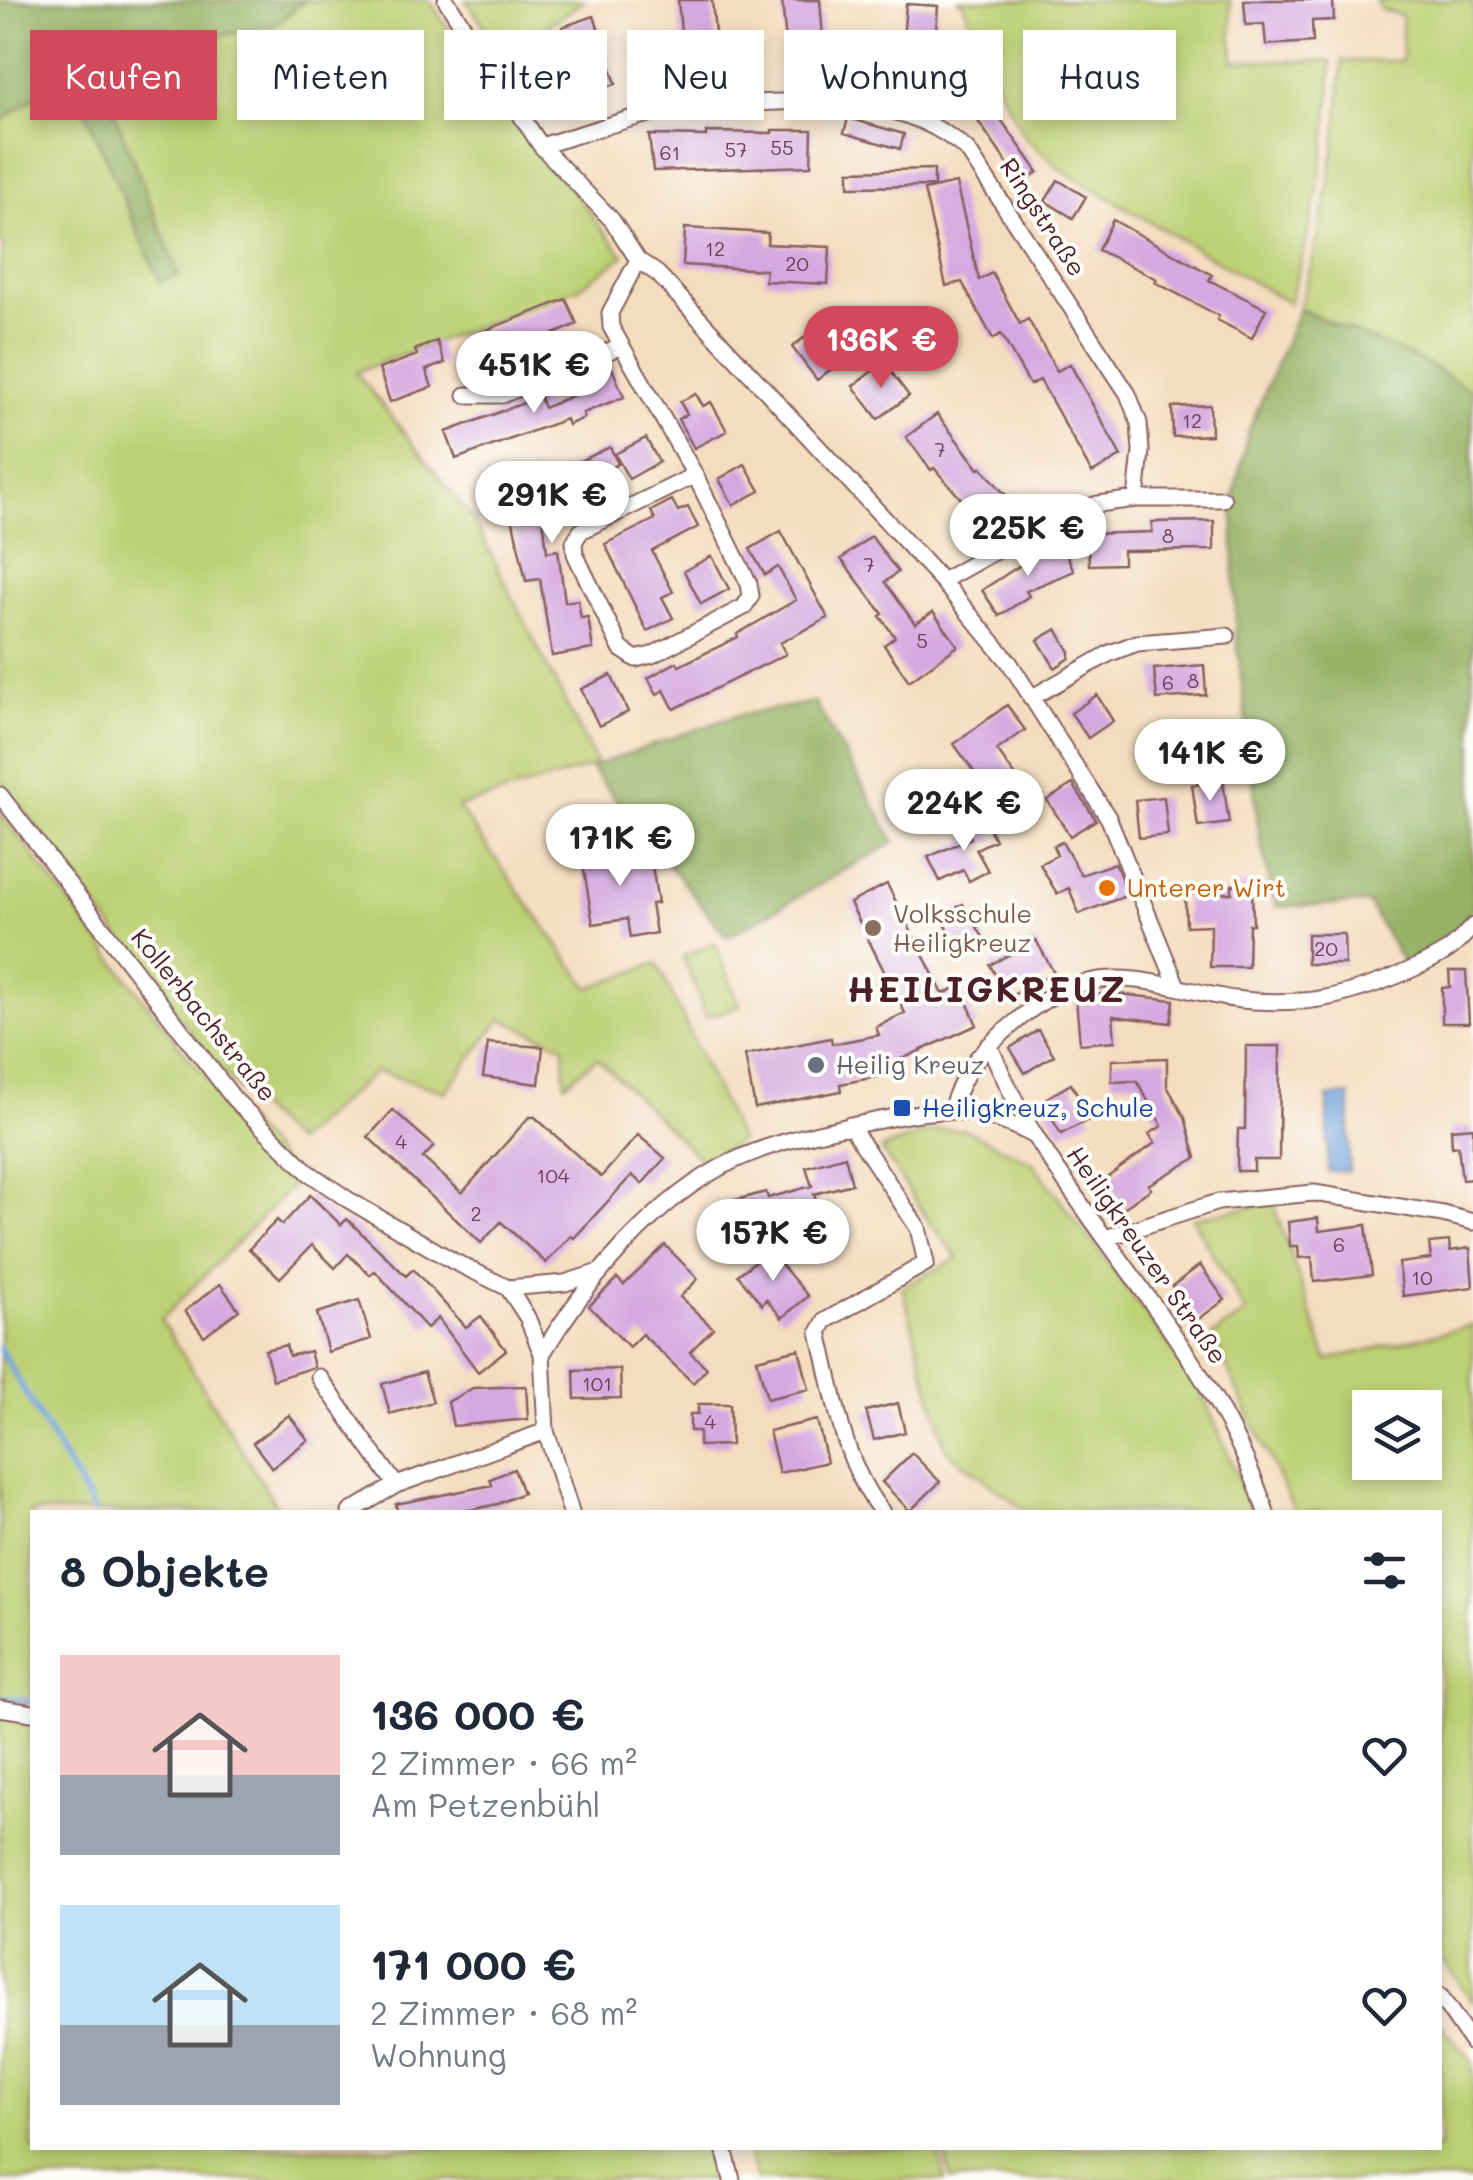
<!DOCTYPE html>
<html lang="de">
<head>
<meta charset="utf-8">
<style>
  :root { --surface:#fff; --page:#f2f2f3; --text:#1f2937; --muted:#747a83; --accent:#d1495b }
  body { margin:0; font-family:Mali,sans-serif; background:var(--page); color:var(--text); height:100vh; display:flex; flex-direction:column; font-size:38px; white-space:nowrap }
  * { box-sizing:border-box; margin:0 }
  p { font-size:32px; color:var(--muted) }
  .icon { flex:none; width:55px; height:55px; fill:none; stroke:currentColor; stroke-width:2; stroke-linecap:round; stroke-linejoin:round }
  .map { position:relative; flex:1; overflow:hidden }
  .side { position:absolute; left:30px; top:1510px; width:1412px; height:640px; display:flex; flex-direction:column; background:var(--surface); border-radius:0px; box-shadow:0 5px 15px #0003 }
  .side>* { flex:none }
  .hud { position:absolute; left:30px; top:30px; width:1415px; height:90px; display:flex; gap:20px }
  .tools { position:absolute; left:1352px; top:1390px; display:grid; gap:20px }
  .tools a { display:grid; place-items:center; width:90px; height:90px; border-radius:0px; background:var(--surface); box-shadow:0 5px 15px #0003; font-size:50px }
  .price { position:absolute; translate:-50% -85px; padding:0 22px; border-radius:35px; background:#fff; color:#222; font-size:32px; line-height:65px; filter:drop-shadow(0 2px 5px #0008) }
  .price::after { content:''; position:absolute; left:50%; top:60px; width:30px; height:22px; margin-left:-15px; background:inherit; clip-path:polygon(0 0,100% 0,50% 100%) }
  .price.selected { background:var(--accent); color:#fff }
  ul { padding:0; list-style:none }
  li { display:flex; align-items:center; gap:30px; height:250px; padding:0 30px }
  li span { display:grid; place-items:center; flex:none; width:280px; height:200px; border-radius:0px; color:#555 }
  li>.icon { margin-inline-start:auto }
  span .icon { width:120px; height:120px; fill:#fffc; stroke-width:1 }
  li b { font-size:42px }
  h2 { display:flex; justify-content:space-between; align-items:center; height:120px; padding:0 30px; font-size:42px }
  .pill { padding:0 35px; border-radius:0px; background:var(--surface); box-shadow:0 5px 15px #0003; font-size:35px; line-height:90px }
  .pill.selected { background:var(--accent); color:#fff }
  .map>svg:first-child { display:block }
  .green { fill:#bdd073; stroke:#84784f; stroke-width:2.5; fill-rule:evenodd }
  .forest { fill:#96b265; stroke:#706848; stroke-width:2.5 }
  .water { fill:#73a6df; stroke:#5e6285; stroke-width:2.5 }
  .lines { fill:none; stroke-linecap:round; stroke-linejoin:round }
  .stream { stroke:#73a6df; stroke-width:6 }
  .building { fill:#d4a8e0 }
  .street-casing { stroke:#86615e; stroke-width:19 }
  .street { stroke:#fff; stroke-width:15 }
  .food-dot { fill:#e8710a; stroke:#fdfcf7; stroke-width:4 }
  .education-dot { fill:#8d6e63; stroke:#fdfcf7; stroke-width:4 }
  .worship-dot { fill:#6b7280; stroke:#fdfcf7; stroke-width:4 }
  .transit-dot { fill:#1a4fb4; stroke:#fdfcf7; stroke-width:4 }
  .labels { text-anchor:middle; stroke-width:8; stroke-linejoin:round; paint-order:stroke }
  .number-label { font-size:20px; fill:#6c4158 }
  .street-label { font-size:25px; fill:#4a1f2b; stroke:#fdfcf7 }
  .food-label { font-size:25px; fill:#c56008; stroke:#fdfcf7; text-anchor:start }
  .education-label { font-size:25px; fill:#785e54; stroke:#fdfcf7; text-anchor:start }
  .worship-label { font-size:25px; fill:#5b616d; stroke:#fdfcf7; text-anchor:start }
  .transit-label { font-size:25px; fill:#164399; stroke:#fdfcf7; text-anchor:start }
  .district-label { font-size:35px; font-weight:bold; letter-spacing:2.5px; fill:#4a1f2b; stroke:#fdfcf7 }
</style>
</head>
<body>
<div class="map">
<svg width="1473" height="2180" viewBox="0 0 1473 2180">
  <rect width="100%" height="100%" fill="#fdfcf7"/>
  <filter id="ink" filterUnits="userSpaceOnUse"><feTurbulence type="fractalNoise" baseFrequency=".01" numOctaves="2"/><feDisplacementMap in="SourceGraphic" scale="20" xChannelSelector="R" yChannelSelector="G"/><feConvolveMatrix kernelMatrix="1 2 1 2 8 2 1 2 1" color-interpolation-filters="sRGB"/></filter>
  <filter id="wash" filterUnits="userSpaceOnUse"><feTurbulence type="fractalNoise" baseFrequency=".0048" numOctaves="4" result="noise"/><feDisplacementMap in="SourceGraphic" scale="40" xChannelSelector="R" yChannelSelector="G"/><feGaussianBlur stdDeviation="2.25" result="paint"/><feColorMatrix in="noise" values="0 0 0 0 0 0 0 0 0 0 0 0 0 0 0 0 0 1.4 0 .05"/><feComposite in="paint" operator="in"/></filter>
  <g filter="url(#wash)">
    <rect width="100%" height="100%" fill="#f4dcbe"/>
    <path class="green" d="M305 0H429L478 73 624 256 579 288 356 372 474 521 597 765 458 807 589 988 657 963 740 1141 702 1161 597 1058 565 1084 564 1046 501 1019 445 1092 376 1071 295 1143 239 1090 199 1043 0 778V262L3 246 0 241V122L68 72 160 281 178 275 91 57 274 26Z
      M466 0H585L505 55Z
      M957 0H1230L1233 61H1331C1331 141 1312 227 1289 303L1063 171 1024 136 998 86 963 3Z
      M1377 0H1473V392L1426 363 1299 309C1323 229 1339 144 1342 61H1402V16L1380 9Z
      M0 812 185 1053 298 1180 161 1320 280 1512H32V1705L0 1701Z
      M715 943 740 1006 706 1017 683 956Z
      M964 1129 1033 1163 1198 1384 1253 1512H1028L946 1450 902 1287 958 1258 931 1224 881 1149 935 1130Z
      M1273 1203 1327 1360 1473 1325V2002L1440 1956V1512H1295L1212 1336 1246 1313 1192 1218ZM1370 1408H1425V1462H1370Z
      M0 1716 32 1720V2148H712L720 2180H0Z
      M1440 2024 1473 2063V2180H951L943 2148H1440Z
      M748 2148H937L945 2180H756Z"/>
    <path class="forest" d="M0 0H305L274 26 92 57 179 275 160 282 69 73 0 122Z
      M1299 309 1426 363 1473 392V908L1444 942 1403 963 1368 903 1276 907 1260 841 1236 633 1233 499 1248 433Z
      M815 702 895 842 727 937 590 767 735 716Z"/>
    <path class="water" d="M1350 1095 1349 1171 1328 1172V1097Z"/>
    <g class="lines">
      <path class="stream" d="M0 1349 95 1512
        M0 1698 32 1701"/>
    </g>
    <g id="blocks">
      <path class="building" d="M678 0H712L719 77 686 81Z
        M782 0H820L824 52 787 55Z
        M1244 0H1333L1334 20 1312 21 1313 42 1266 45 1264 24 1246 25Z
        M906 4 938 6 931 91 899 89Z
        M594 16 616 84 584 94 562 27Z
        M971 77 1038 172 1021 183 955 88Z
        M848 118 904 134 900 149 844 133Z
        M772 130H812L811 166 653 171 649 135 706 136V132L772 133Z
        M934 169V186L849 187V171Z
        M1058 180 1086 197 1073 218 1045 201Z
        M956 183 979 280 992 273 1020 324 1028 319 1057 371 1070 364 1121 456 1092 473 1040 380 1030 385 1001 334 993 339 962 282 946 286 924 190Z
        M1113 220 1212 275 1209 280 1266 309 1252 338 1217 320 1219 316 1155 282 1157 279 1098 250Z
        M685 228 768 233 767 244 830 247 828 284 765 281 766 270 683 265Z
        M566 299 577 324 520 349 522 352 487 364 476 334Z
        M823 323 848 356 817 380 792 347Z
        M437 341 445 363 426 370 432 387 390 402 379 369 417 355 415 350Z
        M884 362 909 396 878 419 853 386Z
        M612 368 624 397 583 413 584 418 568 425 566 419 456 459 446 432 540 397 544 408 583 391 579 381Z
        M696 394 703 406 711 402 727 431 694 448 678 419 687 414 680 402Z
        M1210 405 1211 435 1173 437 1172 407Z
        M937 414 979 469 981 467 1017 508 990 532 934 468 931 470 906 437Z
        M646 438 659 462 629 479 615 454Z
        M610 447 618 464 586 480 589 486 542 509 547 552 558 550 565 602 578 600 581 618 588 617 593 649 552 656 540 579 526 581 512 517 499 518 496 487 534 483Z
        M745 464 760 491 733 505 719 479Z
        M672 500 678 511 688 507 698 527 652 551 673 592 662 597 673 618 647 631 605 544 655 519 651 511Z
        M1214 521V550L1123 551V564L1089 565 1088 534 1152 532V522Z
        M781 531 828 618 780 643 786 654 674 709 664 690 657 694 648 678 677 662 679 666 738 637 737 634 796 600 778 567 765 575 750 549Z
        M871 536 898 572 885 582 915 624 933 612 958 646 909 681 884 645 895 637 880 616 883 614 841 559Z
        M1062 544 1074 571 1026 591 1029 596 999 616 982 590 1036 555Z
        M712 556 729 589 701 604 684 571Z
        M1057 629 1070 652V658L1055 668 1038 640Z
        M1204 665 1206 695 1157 699 1154 669Z
        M611 675 628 712 599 726 581 689Z
        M1097 695 1113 721 1088 738 1071 713Z
        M1007 705 1025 730 997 750 1021 784 996 802 954 744Z
        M934 773 953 798 925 818 917 808 908 814 898 800Z
        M1223 781 1229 823 1198 827 1192 785Z
        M1073 784 1096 820 1070 836 1047 800Z
        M1164 797 1168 835 1139 838 1135 800Z
        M984 818 995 840 976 849 988 871 969 881 963 870 940 881 928 857 971 838 966 827Z
        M1062 842 1081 875 1115 863 1128 895 1079 914 1069 888 1057 894 1040 864 1057 855 1053 846Z
        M628 844 632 868 652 865 658 903 651 904 656 933 630 938 627 919 593 924 581 852Z
        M887 884 943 994 960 986 977 1025 886 1066 887 1075 840 1084 841 1091 755 1108 745 1055 831 1038 832 1044 879 1035 876 1027 905 1013 850 903Z
        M1232 885H1252L1253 924H1249L1248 967H1210L1211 925 1186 926 1185 894 1232 893Z
        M963 904 986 942 964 956 941 918Z
        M1307 934H1344L1345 964H1307Z
        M1036 940 1054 973 1007 998 990 965Z
        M1449 971H1466L1469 1023H1442V988L1450 987Z
        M1109 993 1174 1000 1171 1023 1113 1016 1115 1041 1080 1044 1076 998Z
        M1038 1030 1054 1055 1025 1073 1010 1048Z
        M488 1043 543 1047 539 1084 483 1077Z
        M1246 1046H1280L1279 1160H1254V1171H1237L1238 1129H1245Z
        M1167 1058V1086L1185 1118 1196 1158 1148 1185 1151 1189 1118 1212 1098 1184 1155 1143 1149 1134 1162 1126 1137 1081 1112 1082V1060Z
        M1071 1084 1092 1118 1061 1134 1042 1101Z
        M393 1110 434 1146 423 1158 462 1193 529 1117H535L601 1177 638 1135 665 1158 642 1184 632 1175 574 1238 571 1236 546 1263 501 1222 481 1243 368 1137Z
        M1473 1127V1179L1462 1180 1458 1146 1452 1147 1451 1129Z
        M845 1156 852 1184 814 1194 817 1204 772 1217 774 1222 736 1232 728 1202 766 1192 768 1198 812 1186 806 1167Z
        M310 1195 341 1225 347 1219 406 1276 413 1269 466 1327 481 1316 506 1350 478 1372 438 1318 427 1328 375 1271 370 1275 348 1254 335 1268 312 1245 280 1278 249 1249 277 1220 282 1225Z
        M1318 1218 1319 1231 1366 1225 1372 1275 1314 1282 1312 1257 1299 1258 1298 1246H1290L1288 1222Z
        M1449 1241 1450 1251 1470 1248 1473 1287 1403 1296 1399 1263 1431 1259 1429 1243Z
        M665 1245 698 1279 680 1297 713 1328 690 1352 707 1368 693 1383 642 1334 629 1347 589 1306 617 1278 624 1285Z
        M769 1250 808 1296 782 1318 766 1299 762 1305 738 1275Z
        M1200 1265 1225 1300 1197 1320 1172 1286Z
        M220 1284 239 1310 204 1336 185 1311Z
        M359 1300 371 1339 328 1352 317 1313Z
        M286 1345 289 1356 310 1351 314 1367 273 1380 265 1350Z
        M799 1349 809 1389 767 1399 757 1359Z
        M620 1369 621 1398 575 1399 574 1370Z
        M424 1372 433 1402 390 1414 382 1384Z
        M526 1386 528 1419 453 1426 448 1402 473 1388Z
        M898 1403 905 1432 874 1440 866 1411Z
        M698 1404H730L731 1445 699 1446V1431H690V1414H698Z
        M289 1415 308 1440 272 1468 253 1443Z
        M817 1420 827 1462 779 1473 769 1431Z
        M912 1453 940 1482 910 1511 882 1482Z
        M514 1469 523 1493 498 1504 460 1512H397L396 1504 492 1485 490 1479Z"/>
    </g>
  </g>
  <g filter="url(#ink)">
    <use href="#blocks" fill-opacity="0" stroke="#86615e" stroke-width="2.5"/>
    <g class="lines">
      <defs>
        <path id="street" d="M446 0 541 146 612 220 638 260 658 274 942 581 1009 662 1109 819 1177 986
          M541 146C592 131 644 112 697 104 712 102 728 104 743 104 820 99 907 95 968 151L1128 394 1139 423 1141 451 1136 499 1098 504 1056 517 942 581
          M638 260 610 313 611 327 695 475 749 584 751 596 744 607 652 655 636 659 621 649 575 554 574 542 581 531 695 475
          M466 395H502L621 346
          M1136 499H1223
          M1031 698 1110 653 1137 643 1227 636
          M0 795 234 1099 308 1172 347 1199 453 1261 508 1288 565 1283 599 1272
          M989 1045C1003 1075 1016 1106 1034 1134 1112 1261 1219 1368 1266 1512
          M951 1109C966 1066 978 1054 1012 1025 1032 1007 1058 990 1084 983 1132 970 1186 992 1234 999 1255 1002 1281 1002 1302 1001 1342 999 1411 973 1445 952 1456 946 1464 935 1473 926
          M850 1125 918 1228 926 1263 825 1321 819 1332C834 1393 842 1462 882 1512
          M1106 1238 1218 1202 1314 1193 1443 1214 1473 1222
          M508 1288 527 1317 542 1354 546 1431 571 1512
          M542 1354C585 1283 656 1197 733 1161 773 1142 822 1131 865 1123 935 1109 969 1101 1035 1136
          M319 1377 396 1485
          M350 1512 396 1485 546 1431
          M0 1708 32 1713
          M1440 1996 1473 2044
          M724 2148 732 2180"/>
      </defs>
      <use href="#street" class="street-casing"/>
      <use href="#street" class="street"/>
    </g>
  </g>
  <circle class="food-dot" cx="1107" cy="888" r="10"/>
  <circle class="education-dot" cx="873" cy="928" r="10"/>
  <circle class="worship-dot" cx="816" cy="1065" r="10"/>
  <rect class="transit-dot" x="892" y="1098" width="20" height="20" rx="5"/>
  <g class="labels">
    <g class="number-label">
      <text x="782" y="155">55</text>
      <text x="736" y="157">57</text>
      <text x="670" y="160">61</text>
      <text x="715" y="256">12</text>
      <text x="797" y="271">20</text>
      <text x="1192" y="428">12</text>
      <text x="940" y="457">7</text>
      <text x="1168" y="543">8</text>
      <text x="869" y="572">7</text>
      <text x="922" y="648">5</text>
      <text x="1193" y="688">8</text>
      <text x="1168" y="690">6</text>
      <text x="1326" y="956">20</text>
      <text x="401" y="1149">4</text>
      <text x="553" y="1183">104</text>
      <text x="476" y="1221">2</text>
      <text x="1339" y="1252">6</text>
      <text x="1422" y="1285">10</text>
      <text x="597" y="1391">101</text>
      <text x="710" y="1429">4</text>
    </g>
    <g class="street-label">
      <text transform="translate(1043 217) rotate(57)" y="9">Ringstraße</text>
      <text transform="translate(204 1015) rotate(51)" y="9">Kollerbachstraße</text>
      <text transform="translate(1147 1255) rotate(55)" y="9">Heiligkreuzer Straße</text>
    </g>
    <g class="food-label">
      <text x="1127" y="897">Unterer Wirt</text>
    </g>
    <g class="education-label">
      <text x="893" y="923">Volksschule<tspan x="893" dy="29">Heiligkreuz</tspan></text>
    </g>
    <g class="worship-label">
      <text x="836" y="1074">Heilig Kreuz</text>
    </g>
    <g class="transit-label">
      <text x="922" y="1117">Heiligkreuz, Schule</text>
    </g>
    <g class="district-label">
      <text x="987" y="1002">HEILIGKREUZ</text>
    </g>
  </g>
</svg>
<div class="tools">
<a><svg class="icon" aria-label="layers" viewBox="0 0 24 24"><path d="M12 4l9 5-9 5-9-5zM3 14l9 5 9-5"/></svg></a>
</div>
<b class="price selected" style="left:881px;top:391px">136K €</b>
<b class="price" style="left:534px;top:416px">451K €</b>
<b class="price" style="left:552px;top:546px">291K €</b>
<b class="price" style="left:1028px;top:579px">225K €</b>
<b class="price" style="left:1210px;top:804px">141K €</b>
<b class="price" style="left:964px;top:854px">224K €</b>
<b class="price" style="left:620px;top:889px">171K €</b>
<b class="price" style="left:773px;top:1284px">157K €</b>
<div class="hud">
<a class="pill selected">Kaufen</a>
<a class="pill">Mieten</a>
<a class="pill">Filter</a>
<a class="pill">Neu</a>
<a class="pill">Wohnung</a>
<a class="pill">Haus</a>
</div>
<section class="side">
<h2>8 Objekte<svg class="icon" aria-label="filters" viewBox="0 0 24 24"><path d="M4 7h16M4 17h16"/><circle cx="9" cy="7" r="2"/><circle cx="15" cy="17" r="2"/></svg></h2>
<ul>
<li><span style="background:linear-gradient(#f6c9c9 60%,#9aa5b1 0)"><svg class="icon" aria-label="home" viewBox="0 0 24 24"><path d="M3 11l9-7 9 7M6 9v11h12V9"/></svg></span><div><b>136 000 €</b><p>2 Zimmer · 66 m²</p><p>Am Petzenbühl</p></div><svg class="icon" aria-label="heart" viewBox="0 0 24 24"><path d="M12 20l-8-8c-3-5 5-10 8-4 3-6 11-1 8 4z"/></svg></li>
<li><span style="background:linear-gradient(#bfe0f5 60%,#9aa5b1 0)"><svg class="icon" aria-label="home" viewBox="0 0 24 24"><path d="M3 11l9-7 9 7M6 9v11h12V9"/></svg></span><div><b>171 000 €</b><p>2 Zimmer · 68 m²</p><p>Wohnung</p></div><svg class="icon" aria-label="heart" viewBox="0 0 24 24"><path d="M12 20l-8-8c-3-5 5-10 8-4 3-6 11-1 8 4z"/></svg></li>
</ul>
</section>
</div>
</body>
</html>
